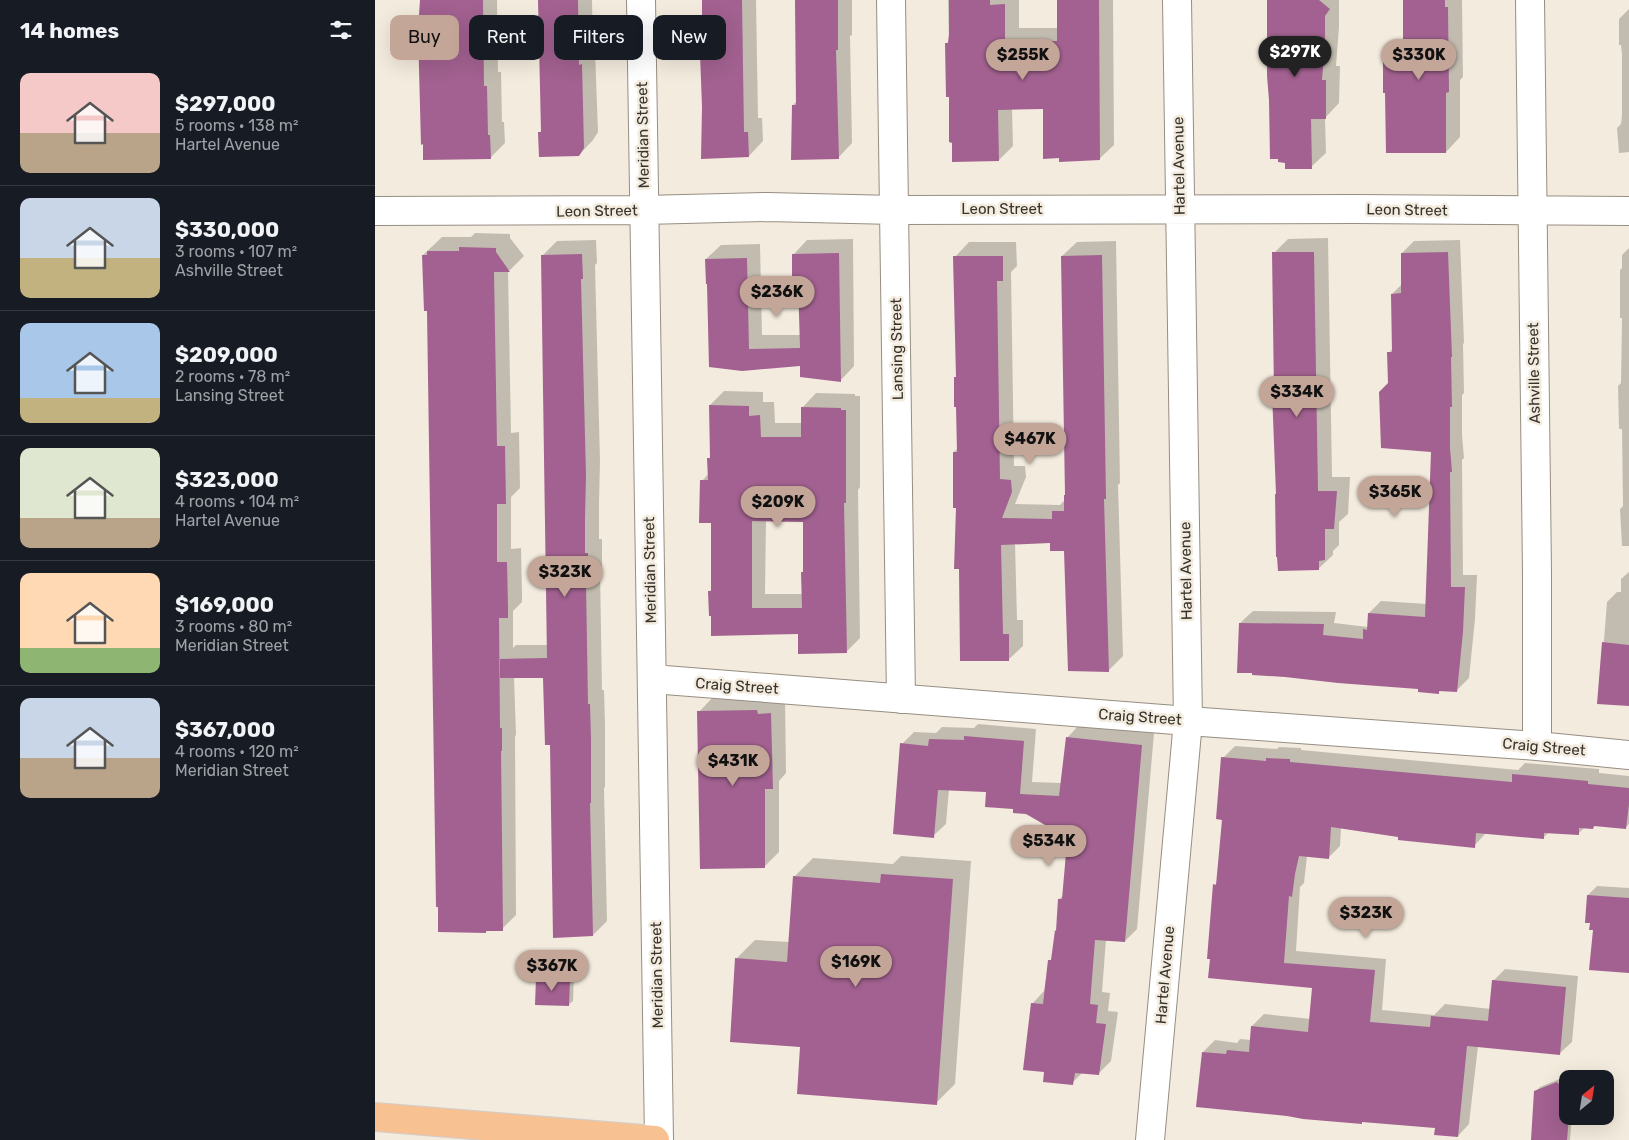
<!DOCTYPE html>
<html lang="en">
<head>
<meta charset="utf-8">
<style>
  :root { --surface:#171b24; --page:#20242c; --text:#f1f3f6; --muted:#9ea1a6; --line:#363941; --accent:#c4a698 }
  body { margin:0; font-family:Rubik,sans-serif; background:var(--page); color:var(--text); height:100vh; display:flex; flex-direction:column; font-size:19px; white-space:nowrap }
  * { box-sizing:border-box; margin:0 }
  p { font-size:16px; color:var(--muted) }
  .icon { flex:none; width:28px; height:28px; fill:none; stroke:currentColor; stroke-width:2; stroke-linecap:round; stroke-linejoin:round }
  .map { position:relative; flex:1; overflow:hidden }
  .details { display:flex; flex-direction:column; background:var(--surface); width:375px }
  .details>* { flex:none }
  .banner { position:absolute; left:15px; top:15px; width:475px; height:45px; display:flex; gap:10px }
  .needle { width:32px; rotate:30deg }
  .fabs { position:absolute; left:1184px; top:1070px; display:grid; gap:10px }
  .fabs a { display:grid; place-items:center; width:55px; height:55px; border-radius:10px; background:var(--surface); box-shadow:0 5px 20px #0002; font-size:25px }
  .price { position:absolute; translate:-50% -42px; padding:0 11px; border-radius:18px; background:var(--accent); color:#111; font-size:16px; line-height:32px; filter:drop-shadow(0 1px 2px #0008) }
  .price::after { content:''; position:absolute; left:50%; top:30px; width:15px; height:11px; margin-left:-8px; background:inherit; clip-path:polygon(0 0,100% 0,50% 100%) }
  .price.selected { background:#222; color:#fff }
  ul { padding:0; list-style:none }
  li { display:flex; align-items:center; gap:15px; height:125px; padding:0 20px }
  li+li { border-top:1px solid var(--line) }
  li span { display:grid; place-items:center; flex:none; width:140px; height:100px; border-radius:10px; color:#555 }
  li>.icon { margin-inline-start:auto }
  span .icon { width:60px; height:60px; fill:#fffc; stroke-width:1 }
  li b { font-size:21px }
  h2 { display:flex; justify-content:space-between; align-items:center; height:60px; padding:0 20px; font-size:21px }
  .pill { padding:0 18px; border-radius:10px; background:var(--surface); box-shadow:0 5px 20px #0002; font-size:18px; line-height:45px }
  .pill.selected { background:var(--accent); color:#111 }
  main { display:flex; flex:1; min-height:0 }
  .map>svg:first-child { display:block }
  .shadow { fill:#0003; fill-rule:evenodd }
  .building { fill:#a26190; fill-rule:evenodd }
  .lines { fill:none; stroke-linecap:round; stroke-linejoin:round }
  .street-casing { stroke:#968e82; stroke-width:30 }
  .primary-casing { stroke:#cfcecd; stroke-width:30 }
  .street { stroke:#fff; stroke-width:28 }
  .primary { stroke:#f8c192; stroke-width:28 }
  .labels { text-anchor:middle; stroke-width:5; stroke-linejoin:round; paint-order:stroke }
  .street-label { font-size:15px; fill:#36332e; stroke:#f3ebdd }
</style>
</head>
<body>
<main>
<section class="details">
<h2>14 homes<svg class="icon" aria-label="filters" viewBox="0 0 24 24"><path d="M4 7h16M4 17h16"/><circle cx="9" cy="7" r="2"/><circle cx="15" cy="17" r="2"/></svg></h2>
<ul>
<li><span style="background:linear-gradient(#f6c9c9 60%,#b9a48a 0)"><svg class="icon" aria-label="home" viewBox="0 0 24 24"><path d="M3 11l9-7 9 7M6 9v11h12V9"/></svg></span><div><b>$297,000</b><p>5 rooms · 138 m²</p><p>Hartel Avenue</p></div></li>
<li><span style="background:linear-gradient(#c9d6e8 60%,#c2b280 0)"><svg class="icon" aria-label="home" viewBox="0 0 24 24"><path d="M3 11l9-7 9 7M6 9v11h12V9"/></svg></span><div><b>$330,000</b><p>3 rooms · 107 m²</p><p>Ashville Street</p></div></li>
<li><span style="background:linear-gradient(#a9c7e8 75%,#c2b280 0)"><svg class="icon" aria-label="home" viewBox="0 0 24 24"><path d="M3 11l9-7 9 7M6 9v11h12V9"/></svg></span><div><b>$209,000</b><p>2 rooms · 78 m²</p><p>Lansing Street</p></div></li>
<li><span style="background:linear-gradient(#dfe7d0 70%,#b9a48a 0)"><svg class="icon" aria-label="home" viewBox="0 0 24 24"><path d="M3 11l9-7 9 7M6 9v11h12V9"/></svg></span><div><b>$323,000</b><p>4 rooms · 104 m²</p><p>Hartel Avenue</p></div></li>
<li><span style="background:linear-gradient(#ffd9b3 75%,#8fb573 0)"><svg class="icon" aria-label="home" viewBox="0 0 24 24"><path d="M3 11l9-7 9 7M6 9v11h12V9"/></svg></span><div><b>$169,000</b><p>3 rooms · 80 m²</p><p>Meridian Street</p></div></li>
<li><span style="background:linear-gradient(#c9d6e8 60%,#b9a48a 0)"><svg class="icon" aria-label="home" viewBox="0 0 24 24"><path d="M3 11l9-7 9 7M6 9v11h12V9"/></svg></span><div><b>$367,000</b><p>4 rooms · 120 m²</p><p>Meridian Street</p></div></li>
</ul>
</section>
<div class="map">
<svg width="1254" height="1140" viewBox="0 0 1254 1140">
  <rect width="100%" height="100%" fill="#f3ebdd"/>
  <path class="shadow" d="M45 0H122L123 72H126L127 122H129L130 143 115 158Z
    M165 0H217L218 51H220L223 132 218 140 204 155 165 132 167 130Z
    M328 0H381L383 118H387L388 141 374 156 328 107 325 27 328 24Z
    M421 0H477V35L475 36 477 143 463 158 418 105 422 101Z
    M573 0H644V28H683V0H738L739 145 724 159 669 108H637L638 146 624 160 575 96 571 44 574 41Z
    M893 0H964V27L961 66H965L964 103 950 118 951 153 936 167Z
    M1029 0H1087L1088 77 1085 80V137L1071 152 1009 54 1023 40H1029Z
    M1254 9V152L1244 153 1242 128 1246 124 1247 116V54L1246 45H1244V19Z
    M100 233 135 234V238L149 256 135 270H133L136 433 144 432 145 488 136 497V549L146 548 147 593V602L138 611V648L141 645H174L168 255 182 241 221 240 222 263 220 265 225 461 224 503V539H227V567L225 570 227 690H229L230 724V787L229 788 232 921 218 935 176 744 169 677H139L141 735 140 736 141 915 127 929 113 930 111 932 48 255 67 237H96Z
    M953 238 957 477H975L973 514 964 522V545L958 551V555L943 569 901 494 903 492 899 392 900 391 899 253 913 239Z
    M478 239 479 366 465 381 426 365 367 370 331 259 346 245 385 244 387 335H426L425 279 418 255 432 240Z
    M1085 240 1089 343 1088 344 1089 393 1087 395V435L1089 458 1087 460 1088 575H1102L1100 619 1094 678 1081 691 1066 690 1063 693 1044 688 865 623 878 611 961 612 959 623 993 627 994 613 1006 601 1052 604 1057 451 1014 383V353L1018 348 1017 294 1027 284V253L1039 241Z
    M741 241 745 483 743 485 748 656 734 670 690 549 676 542 640 543 642 620H648V646L633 660 583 507 579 452 583 448 580 257 594 242H641L642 266 636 272 639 466H650L651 477 640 504 685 505 690 500 692 494 687 256 702 242Z
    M1254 248V546H1247L1245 509 1248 506 1247 429H1244L1243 386 1246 383 1247 318H1245V270L1247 268V255Z
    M349 391 388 392V402H399L400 423H427V408L441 393 480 394V396H485V487L483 490 485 638 471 652 424 633 334 592 337 589V522L327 481 334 473V459L336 456 335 405ZM391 520H429L430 570 427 573V594H390Z
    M1254 572V705L1224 703 1232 602 1242 592H1246V579Z
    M338 697 410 699 411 773 404 781V852L390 866 324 712Z
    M603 724 661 729 657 782 686 783 692 738 704 725 779 733 762 929 750 941 731 939 727 992 735 993 733 1011 743 1012 736 1061 724 1073 708 1072 697 1083 670 1071 657 1004 669 991 674 961 678 958 681 931 683 929 684 899 689 895 694 829 640 808 613 791 574 789 571 824 558 836 527 744 539 732 561 733 567 727 599 728Z
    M860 746 902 749 904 747 926 748V750L1143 770 1150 763 1224 769V773L1254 776V824L1250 828 1221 825 1218 827H1210L1204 833 1174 832 1168 838 1111 833 1099 846 966 828 965 846 953 858 932 856 929 883 925 887 921 951 1011 959 1007 1010 1059 1015 1070 1004 1116 1009 1118 981 1130 969 1203 976 1197 1042 1185 1053 1103 1046 1094 1124 1083 1136 1061 1127 828 1052 840 1040 862 1043 865 1039 876 1040 877 1026 889 1014 936 1019 938 987 835 977 840 885 842 882 848 818V758Z
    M526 856 596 861 580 1084 561 1103 426 1046 362 958 380 940 415 942 419 877 438 858 518 864Z
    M1222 886 1254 888V972L1219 929 1213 895Z
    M167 974 199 976 198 1001 193 1005 162 979Z
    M1187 1078 1192 1084V1116H1197L1195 1140H1157L1160 1092 1165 1087Z"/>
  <path class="building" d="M45 0H108L109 86H112L113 135H115L116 159 48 160V144L46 145 43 30Z
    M163 0H203L204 65 207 64 209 148 204 156 164 157 163 132H166Z
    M327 0H367L369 132H373L374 157 326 159 327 107 324 27H327Z
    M420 0H463V50H461L464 159 416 160 417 105H421Z
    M574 0H615V5L630 4V41H682V0H724L725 160 684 162V158L668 159V109L623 110 624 161 577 162V143L574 142V97H571L570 43H573L574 34Z
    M892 0H944L955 9 950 16V43L947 80H951V119H936L937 169H910V163L903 162V159H895L894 100 892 76Z
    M1028 0H1070V7H1073L1074 92 1071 93V153H1011L1010 93H1008V54H1028Z
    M84 247 121 248V252L135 272H119L122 446H130L131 504H122V562H132L133 608V618H124L125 728H127V751H126L128 931H111V933L63 932V907H61L52 311H49L47 255H52V251H84Z
    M897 252H939L943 491H962L959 529H950V560L944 561V570L903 571 902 557H901L900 494H901L897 392H899Z
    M1073 252 1077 357H1076L1077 407H1075V448L1077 472H1075L1076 587H1090L1088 632 1082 692 1064 691V694L1043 692V689L963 683 910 677 877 675V673H862L864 623 949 624 948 635 988 639V629L992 630 993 613 1050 617 1056 452 1006 448 1004 392 1013 383 1012 352H1017L1016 294 1026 293V253Z
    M464 253 466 382 425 377V366L367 371 334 367 332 284H331L330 259 372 258 374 349 425 348 423 280H417V254Z
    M207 254 208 279H206L211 476 210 518V553H213V583H211L213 704H215L216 739V803H215L218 936 178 938 175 745H170L168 678H125V659L172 658 166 255Z
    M727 255 731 499H729L734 672 693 671 689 551H675V543L626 545 628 634H634V661H585L584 569H579L581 508H578V452H582L581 407H579V377H581L578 256H628V281H622L625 479 636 480 637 492 627 518 677 519V511H689V495H690L686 256Z
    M334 405 374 406V416L385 415 386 437H426V407L466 408V410H471V503H469L472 653 423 654V634L336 636V616H334L333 591H336V523H324L325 480H333L332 458H335ZM377 521 428 522V572H426L427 608H377Z
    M1227 642 1254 645V706L1222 704Z
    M382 710 383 714 396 713 398 789H390V868L325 869 322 711Z
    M589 736 649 741 645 794 684 796 691 737 767 745 750 942 720 940 715 1004 723 1005 721 1023 731 1024 724 1075 700 1073 698 1085 668 1082 669 1072 648 1070 656 1003 668 1004 673 960H676L680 930 681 931 683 899H687L693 830 677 829 651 814 638 813V809L610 807 611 792 563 790 559 838 518 834 525 743 553 746 554 739 589 740Z
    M846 757 891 761V758L915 759V762L1137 782V774L1213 781V784L1254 788V804L1251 829 1219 826 1218 829 1204 828V835L1169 833V839L1101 833 1100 848 1023 840V837L956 827 954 859 924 856 920 874 917 897 914 896 909 963 1000 970 995 1022 1055 1027 1056 1016 1113 1021 1117 980 1191 987 1185 1055 1092 1046 1083 1137 1059 1135 1060 1128 987 1122V1124L928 1119 912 1116 821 1107 827 1052 851 1054 852 1050 874 1052 876 1026 933 1032 937 988 833 978 835 959H832L838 884 841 885 847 820 841 819Z
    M506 874 578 879 562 1105 422 1094 425 1047 355 1042 360 958 412 962 418 876 505 883Z
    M1212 895 1254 898V973L1214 970 1218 930H1214L1215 923H1210Z
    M161 978 195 980 194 1006 160 1005Z
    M1182 1082 1192 1093V1116H1194L1192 1140H1156L1159 1091Z"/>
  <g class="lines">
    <defs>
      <path id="street" d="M266 0 284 1140
        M516 0 526 699
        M1155 0 1162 573V746
        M0 211 269 210 392 207 520 210 981 209 1254 211
        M277 679 813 721 1162 746 1254 755
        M775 1140 813 721 802 0"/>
      <path id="primary" d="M0 1117 280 1140"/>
    </defs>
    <use href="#street" class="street-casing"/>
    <use href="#primary" class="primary-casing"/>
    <use href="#street" class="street"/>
    <use href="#primary" class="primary"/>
  </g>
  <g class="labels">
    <g class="street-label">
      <text transform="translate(268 135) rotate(-91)" y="5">Meridian Street</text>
      <text transform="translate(804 166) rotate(-91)" y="5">Hartel Avenue</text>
      <text x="627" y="214">Leon Street</text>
      <text transform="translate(1032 210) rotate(1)" y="5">Leon Street</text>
      <text transform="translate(222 211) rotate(-1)" y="5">Leon Street</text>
      <text transform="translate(522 349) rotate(-91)" y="5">Lansing Street</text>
      <text transform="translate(1159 373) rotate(-91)" y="5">Ashville Street</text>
      <text transform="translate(275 570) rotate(-91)" y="5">Meridian Street</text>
      <text transform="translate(811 571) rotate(-91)" y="5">Hartel Avenue</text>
      <text transform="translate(362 686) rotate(4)" y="5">Craig Street</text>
      <text transform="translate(765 717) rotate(4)" y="5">Craig Street</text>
      <text transform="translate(1169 747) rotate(5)" y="5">Craig Street</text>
      <text transform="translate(282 975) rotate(-91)" y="5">Meridian Street</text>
      <text transform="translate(790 975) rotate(-85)" y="5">Hartel Avenue</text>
    </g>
  </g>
</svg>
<div class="fabs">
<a><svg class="needle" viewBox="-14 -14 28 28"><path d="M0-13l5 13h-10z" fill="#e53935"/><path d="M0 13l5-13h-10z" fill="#9ea1a6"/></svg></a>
</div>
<b class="price selected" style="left:920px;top:78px">$297K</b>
<b class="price" style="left:648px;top:81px">$255K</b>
<b class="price" style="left:1044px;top:81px">$330K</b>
<b class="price" style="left:402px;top:318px">$236K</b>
<b class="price" style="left:922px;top:418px">$334K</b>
<b class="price" style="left:655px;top:465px">$467K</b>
<b class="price" style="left:1020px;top:518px">$365K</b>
<b class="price" style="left:403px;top:528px">$209K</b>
<b class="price" style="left:190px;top:598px">$323K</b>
<b class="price" style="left:358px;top:787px">$431K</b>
<b class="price" style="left:674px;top:867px">$534K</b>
<b class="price" style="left:991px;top:939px">$323K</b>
<b class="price" style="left:481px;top:988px">$169K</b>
<b class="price" style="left:177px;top:992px">$367K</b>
<div class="banner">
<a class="pill selected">Buy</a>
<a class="pill">Rent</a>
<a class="pill">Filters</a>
<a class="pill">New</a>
</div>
</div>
</main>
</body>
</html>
